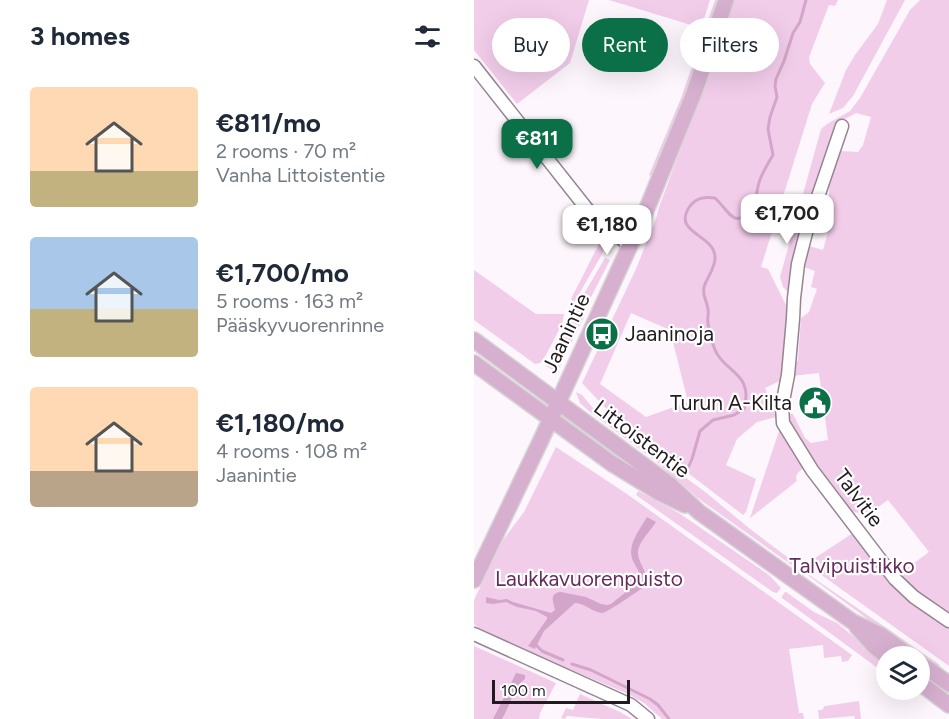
<!DOCTYPE html>
<html lang="en">
<head>
<meta charset="utf-8">
<style>
  :root { --surface:#fff; --page:#f6f6f7; --text:#1f2937; --muted:#747a83; --accent:#0b7047 }
  body { margin:0; font-family:Figtree,sans-serif; background:var(--page); color:var(--text); height:100vh; display:flex; flex-direction:column; font-size:22px; white-space:nowrap }
  * { box-sizing:border-box; margin:0 }
  p { font-size:20px; color:var(--muted) }
  .icon { flex:none; width:33px; height:33px; fill:none; stroke:currentColor; stroke-width:2; stroke-linecap:round; stroke-linejoin:round }
  .map { position:relative; flex:1; overflow:hidden }
  .sheet { display:flex; flex-direction:column; background:var(--surface); width:474px }
  .sheet>* { flex:none }
  .banner { position:absolute; left:18px; top:18px; width:366px; height:54px; display:flex; gap:12px }
  .buttons { position:absolute; left:402px; top:646px; display:grid; gap:12px }
  .buttons a { display:grid; place-items:center; width:54px; height:54px; border-radius:50%; background:var(--surface); box-shadow:0 6px 24px #0002; font-size:30px }
  .scale { position:absolute; left:18px; bottom:15px; width:138px; box-sizing:border-box; padding-left:6px; border:3px solid #211b1f; border-top:0; font-size:16px; line-height:21px; white-space:nowrap; color:#211b1f; -webkit-text-stroke:4px #fff; paint-order:stroke }
  .price { position:absolute; translate:-50% -51px; padding:0 14px; border-radius:12px; background:#fff; color:#222; font-size:20px; line-height:39px; filter:drop-shadow(0 2px 3px #0008) }
  .price::after { content:''; position:absolute; left:50%; top:36px; width:18px; height:14px; margin-left:-9px; background:inherit; clip-path:polygon(0 0,100% 0,50% 100%) }
  .price.selected { background:var(--accent); color:#fff }
  ul { padding:0; list-style:none }
  li { display:flex; align-items:center; gap:18px; height:150px; padding:0 30px }
  li span { display:grid; place-items:center; flex:none; width:168px; height:120px; border-radius:6px; color:#555 }
  li>.icon { margin-inline-start:auto }
  span .icon { width:72px; height:72px; fill:#fffc; stroke-width:1 }
  li b { font-size:26px }
  h2 { display:flex; justify-content:space-between; align-items:center; height:72px; padding:0 30px; font-size:26px }
  .pill { padding:0 21px; border-radius:27px; background:var(--surface); box-shadow:0 6px 24px #0002; font-size:21px; line-height:54px }
  .pill.selected { background:var(--accent); color:#fff }
  main { display:flex; flex:1; min-height:0 }
  .map>svg:first-child { display:block }
  .green { fill:#f2cdea; fill-rule:evenodd }
  .water { fill:#d4a5ca }
  .lines { fill:none; stroke-linecap:round; stroke-linejoin:round }
  .stream { stroke:#d4a5ca; stroke-width:3 }
  .minor-casing { stroke:#958591; stroke-width:15 }
  .major-casing { stroke:#d7d6d7; stroke-width:18 }
  .minor { stroke:#fff; stroke-width:12 }
  .major { stroke:#d7b0d0; stroke-width:15 }
  .labels { text-anchor:middle; stroke-width:4.5; stroke-linejoin:round; paint-order:stroke }
  .street-label { font-size:21px; fill:#211b1f; stroke:#fff }
  .poi-label { font-size:21px; fill:#211b1f; stroke:#fff; text-anchor:start }
  .park-label { font-size:21px; fill:#652c5c; stroke:#fff }
</style>
</head>
<body>
<main>
<section class="sheet">
<h2>3 homes<svg class="icon" aria-label="filters" viewBox="0 0 24 24"><path d="M4 7h16M4 17h16"/><circle cx="9" cy="7" r="2"/><circle cx="15" cy="17" r="2"/></svg></h2>
<ul>
<li><span style="background:linear-gradient(#ffd9b3 70%,#c2b280 0)"><svg class="icon" aria-label="home" viewBox="0 0 24 24"><path d="M3 11l9-7 9 7M6 9v11h12V9"/></svg></span><div><b>€811/mo</b><p>2 rooms · 70 m²</p><p>Vanha Littoistentie</p></div></li>
<li><span style="background:linear-gradient(#a9c7e8 60%,#c2b280 0)"><svg class="icon" aria-label="home" viewBox="0 0 24 24"><path d="M3 11l9-7 9 7M6 9v11h12V9"/></svg></span><div><b>€1,700/mo</b><p>5 rooms · 163 m²</p><p>Pääskyvuorenrinne</p></div></li>
<li><span style="background:linear-gradient(#ffd9b3 70%,#b9a48a 0)"><svg class="icon" aria-label="home" viewBox="0 0 24 24"><path d="M3 11l9-7 9 7M6 9v11h12V9"/></svg></span><div><b>€1,180/mo</b><p>4 rooms · 108 m²</p><p>Jaanintie</p></div></li>
</ul>
</section>
<div class="map">
<svg width="475" height="719" viewBox="0 0 475 719">
  <rect width="100%" height="100%" fill="#fdf6fc"/>
  <path class="green" d="M0 0H115L96 63 43 104 0 50Z
    M135 0H236L227 28Z
    M241 0H244L210 96 178 176 175 175 207 98Z
    M260 0H364L361 6 355 5 335 57 336 64 351 83 338 104 287 267 294 269 313 307 315 320 308 380 291 388 302 417 283 422 263 439 252 465 282 479 272 512 269 515 138 415 108 383 162 269 183 216 184 210 243 51ZM157 313 196 330 214 402 172 417 126 384Z
    M413 0H431L379 96 369 108 355 114 372 70 381 55 404 24Z
    M446 0H475V615L453 602 424 575 455 552 414 500 393 515 376 511 340 463 316 423 314 416 316 414H319L331 438 337 443 354 440 345 373 318 376 324 359 327 318 335 312 343 289 337 287 341 271 330 267 329 265 335 246 349 250 355 228V185L367 151 384 152 389 145 397 117 382 113 360 125V133L315 293 309 287 306 277 347 129 353 124 376 111 386 98 436 10Z
    M110 221 133 240 127 256 101 301H99L97 299 126 242Z
    M131 258 136 260 111 309 104 304Z
    M0 270 62 314H90L88 324 72 355 66 363 61 364 0 320Z
    M101 309 111 315 83 372 72 366Z
    M102 392 108 395 124 414 230 491 275 528 321 563 319 566 225 499 179 459 116 412 106 403Z
    M305 431 313 435 331 467C326 471 320 474 323 481L276 518Z
    M82 447 153 494 378 655 374 661 368 662 367 656 350 658 349 645 315 649 325 713H329L330 719H188L170 703 154 694 27 640 5 629 0 624V600L29 540 50 512Z
    M164 491 205 513 295 575 307 588 303 593 299 592 162 495Z
    M382 531 475 626V666L332 564Z
    M328 570 466 665 465 666 447 658 328 571Z
    M311 592H312L340 612 363 623 412 663V674L308 598V596Z
    M0 646 82 683 66 713 65 719H0Z
    M106 694 146 712 158 719H128L93 716 91 719 87 718 92 708 99 710Z
    M385 701 387 719H381L380 716 345 719 344 710H348L351 706Z"/>
  <path class="water" d="M173 517 182 522C177 530 168 539 165 547 160 560 175 571 173 585 167 589 133 613 128 613 118 612 111 603 101 603L70 631 61 649 54 646 73 619V617L62 611 43 607 32 602 19 604 12 603V597L25 600 33 599 39 602 77 613 81 610C79 602 75 593 87 592L112 597 127 604 133 605 137 604 158 587 168 581C167 574 163 569 160 563 151 547 165 531 173 517Z
    M42 673 51 675V679C40 686 36 706 29 717L28 719H19Z"/>
  <g class="lines">
    <path class="stream" d="M213 470 218 459 226 431 239 420 260 415 270 409C280 373 251 373 241 350 238 342 235 332 234 323 233 319 235 314 234 309 233 301 228 296 230 287 233 277 242 267 241 257 240 234 197 233 216 206 223 197 231 197 241 198 258 214 259 230 282 207 282 183 287 175 299 155L294 129 296 117 303 97 301 86 302 79 310 61 319 33 326 22 332 0
      M60 643 68 651 89 660
      M98 664 117 670 176 699 184 705 195 719"/>
    <defs>
      <path id="minor" d="M0 66 113 209 156 246
        M368 126 333 229 324 264 320 298 319 319 314 375 308 406 309 423 338 470 421 579 440 597 475 621
        M0 634 157 705 174 719"/>
      <path id="major" d="M0 340 195 484 225 512 379 622 407 635 437 657
        M0 363 137 463 186 493 211 505
        M0 580 67 440 174 206 220 93 252 0
        M383 627 400 646 414 657
        M446 663 475 684
        M446 683 475 705"/>
    </defs>
    <use href="#minor" class="minor-casing"/>
    <use href="#major" class="major-casing"/>
    <use href="#minor" class="minor"/>
    <use href="#major" class="major"/>
  </g>
  <defs>
    <symbol id="bus-disc" viewBox="-11 -11 22 22"><circle r="9.5" fill="#0b7047" stroke="#fff"/><path d="M-5-6H5V4H4V6H2V4H-2V6H-4V4H-5ZM-3.5-4V0h7V-4ZM-3.5 1.2v1.5H-2V1.2ZM2 1.2v1.5H3.5V1.2Z" fill="#fff"/></symbol>
    <symbol id="civic-disc" viewBox="-11 -11 22 22"><circle r="9.5" fill="#0b7047" stroke="#fff"/><path d="M-.6-6.5H3V-4.5H.6V-3L4-1V1h2V6H-6V1h2V-1L-.6-3ZM-1.2 2.5V6h2.4V2.5Z" fill="#fff"/></symbol>
  </defs>
  <g fill-rule="evenodd">
    <use href="#bus-disc" x="109" y="315" width="38" height="38"/>
    <use href="#civic-disc" x="322" y="384" width="38" height="38"/>
  </g>
  <g class="labels">
    <g class="street-label">
      <text transform="translate(92 333) rotate(-65)" y="7">Jaanintie</text>
      <text transform="translate(168 439) rotate(37)" y="7">Littoistentie</text>
      <text transform="translate(385 498) rotate(53)" y="7">Talvitie</text>
    </g>
    <g class="poi-label">
      <text x="151" y="341">Jaaninoja</text>
      <text x="318" y="410" text-anchor="end">Turun A-Kilta</text>
    </g>
    <g class="park-label">
      <text x="378" y="573">Talvipuistikko</text>
      <text x="115" y="586">Laukkavuorenpuisto</text>
    </g>
  </g>
</svg>
<div class="buttons">
<a><svg class="icon" aria-label="layers" viewBox="0 0 24 24"><path d="M12 4l9 5-9 5-9-5zM3 14l9 5 9-5"/></svg></a>
</div>
<div class="scale">100 m</div>
<b class="price selected" style="left:63px;top:170px">€811</b>
<b class="price" style="left:313px;top:245px">€1,700</b>
<b class="price" style="left:133px;top:256px">€1,180</b>
<div class="banner">
<a class="pill">Buy</a>
<a class="pill selected">Rent</a>
<a class="pill">Filters</a>
</div>
</div>
</main>
</body>
</html>
